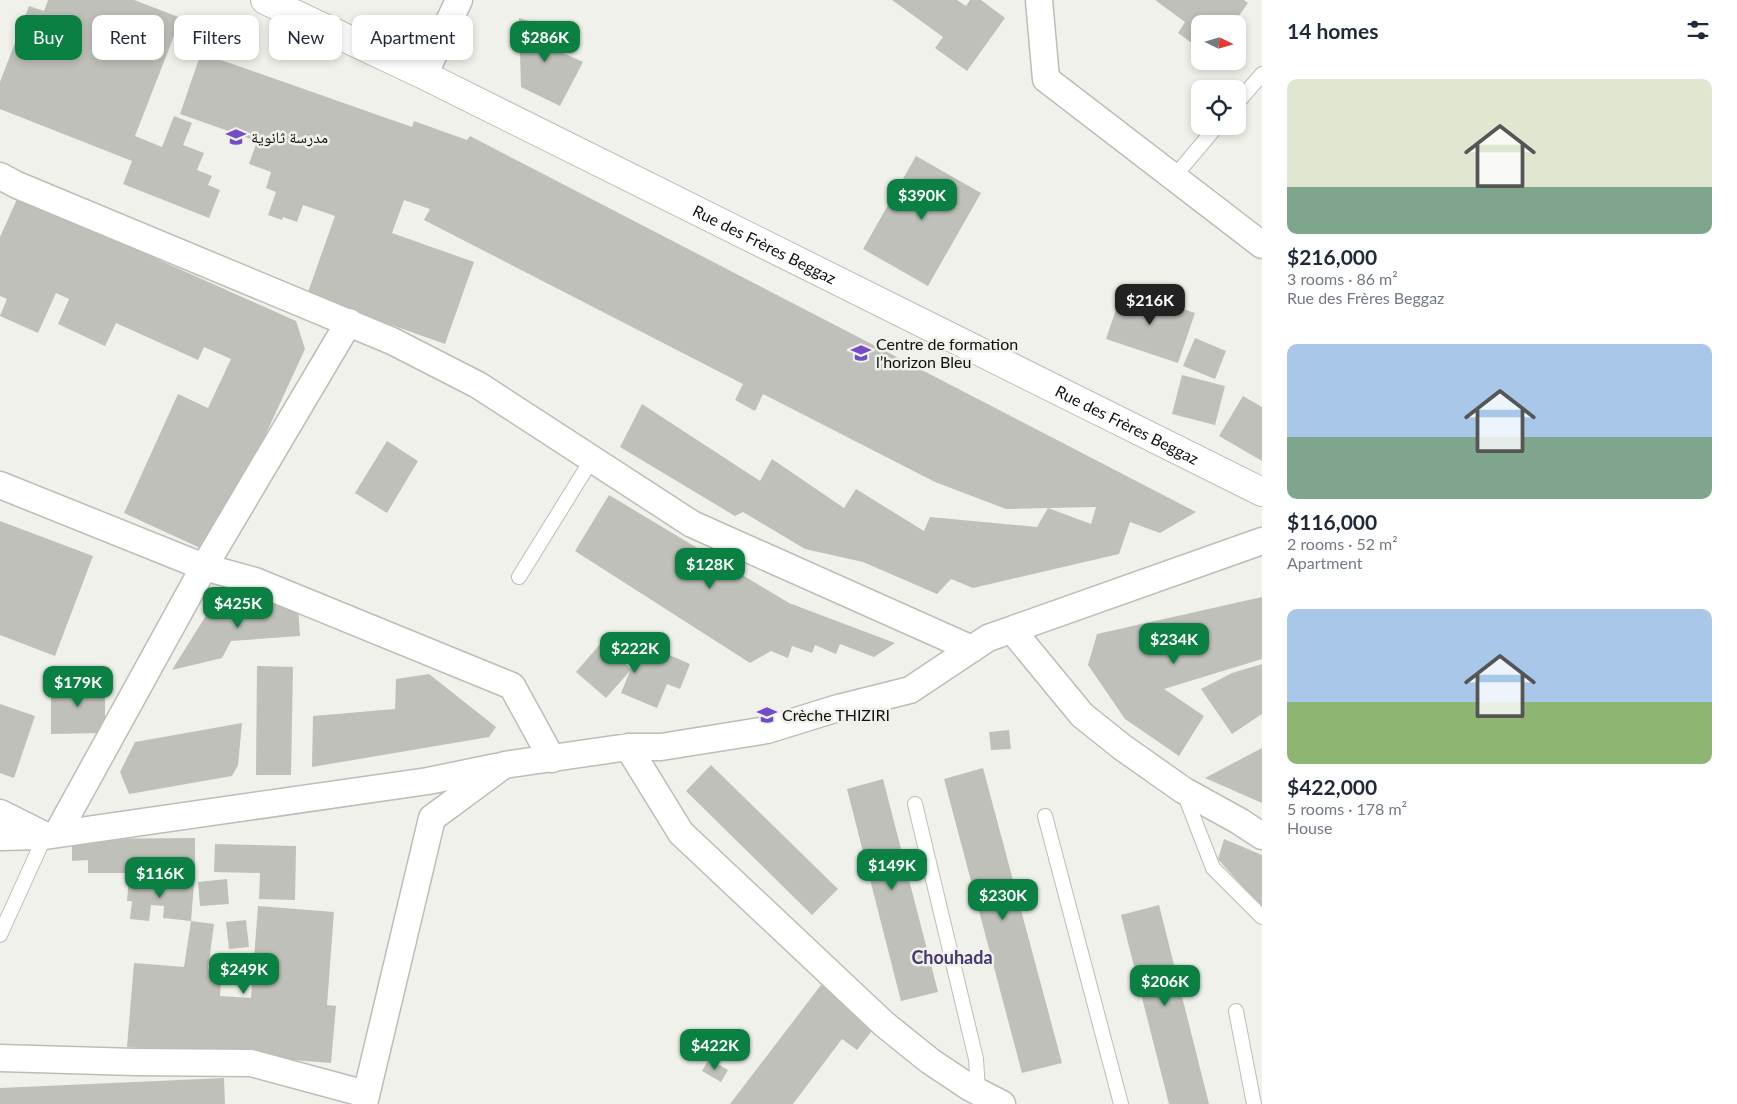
<!DOCTYPE html>
<html lang="en">
<head>
<meta charset="utf-8">
<style>
  :root { --surface:#fff; --page:#f2f2f3; --text:#1f2937; --muted:#747a83; --accent:#0b8043 }
  body { margin:0; font-family:Lato,"Noto Naskh Arabic",sans-serif; background:var(--page); color:var(--text); height:100vh; display:flex; flex-direction:column; font-size:19px; white-space:nowrap }
  * { box-sizing:border-box; margin:0 }
  p { font-size:16px; color:var(--muted) }
  .icon { flex:none; width:28px; height:28px; fill:none; stroke:currentColor; stroke-width:2; stroke-linecap:round; stroke-linejoin:round }
  .map { position:relative; flex:1; overflow:hidden }
  .panel { display:flex; flex-direction:column; background:var(--surface); width:475px }
  .panel>* { flex:none }
  .banner { position:absolute; left:15px; top:15px; width:475px; height:45px; display:flex; gap:10px }
  .needle { width:32px; rotate:95deg }
  .tools { position:absolute; left:1191px; top:15px; display:grid; gap:10px }
  .tools a { display:grid; place-items:center; width:55px; height:55px; border-radius:10px; background:var(--surface); box-shadow:0 2px 8px #0003; font-size:25px }
  .price { position:absolute; translate:-50% -42px; padding:0 11px; border-radius:10px; background:var(--accent); color:#fff; font-size:16px; line-height:32px; filter:drop-shadow(0 1px 2px #0008) }
  .price::after { content:''; position:absolute; left:50%; top:30px; width:15px; height:11px; margin-left:-8px; background:inherit; clip-path:polygon(0 0,100% 0,50% 100%) }
  .price.on { background:#222; color:#fff }
  ul { padding:0; list-style:none }
  li { display:grid; align-content:center; gap:10px; height:265px; padding:0 25px }
  li span { display:grid; place-items:center; height:155px; border-radius:10px; color:#555 }
  li>.icon { margin-inline-start:auto }
  span .icon { width:90px; height:90px; fill:#fffc; stroke-width:1 }
  li b { font-size:21px }
  h2 { display:flex; justify-content:space-between; align-items:center; height:60px; padding:0 25px; font-size:21px }
  .pill { padding:0 18px; border-radius:10px; background:var(--surface); box-shadow:0 2px 8px #0003; font-size:18px; line-height:45px }
  .pill.on { background:var(--accent); color:#fff }
  main { display:flex; flex:1; min-height:0 }
  .map>svg:first-child { display:block }
  .building { fill:#bfc0ba }
  .lines { fill:none; stroke-linecap:round; stroke-linejoin:round }
  .service-casing { stroke:#bcbdb6; stroke-width:16 }
  .minor-casing { stroke:#bcbdb6; stroke-width:29 }
  .primary-casing { stroke:#bcbdb6; stroke-width:30 }
  .service { stroke:#fff; stroke-width:14 }
  .minor { stroke:#fff; stroke-width:26 }
  .primary { stroke:#fff; stroke-width:28 }
  .labels { text-anchor:middle; stroke-width:5; stroke-linejoin:round; paint-order:stroke }
  .poi-label { font-size:16px; fill:#10100e; stroke:#f0f1ea; text-anchor:start }
  .street-label { font-size:16px; fill:#10100e; stroke:#f0f1ea }
  .neighbourhood-label { font-size:18px; font-weight:bold; fill:#483774; stroke:#f0f1ea }
</style>
</head>
<body>
<main>
<div class="map">
<svg width="1262" height="1104" viewBox="0 0 1262 1104">
  <rect width="100%" height="100%" fill="#f0f1ea"/>
  <path class="building" d="M48 0H134L181 18 135 136 162 147 174 116 192 123 183 145 204 153 197 170 212 176 208 185 220 190 209 218 123 184 132 161 0 109V82L29 6 44 11Z
    M892 0H957L966 6 970 0H981L1005 18 967 71 935 48 943 37Z
    M1155 0H1244L1248 3 1233 24H1200V49L1178 33 1185 22Z
    M519 18 559 30 552 48 583 62 560 106 521 87Z
    M201 53 412 127 414 121 467 140 470 136 1196 512 1160 533 1130 522 1119 554 973 588 951 579 937 594 863 562 805 549 743 512 735 516 620 447 642 404 760 481 772 459 844 508 856 489 924 531 930 517 1037 527 1048 508 1091 524 1096 507 1006 509 935 482 763 394 755 411 735 400 743 384 424 220 430 209 404 200 392 233 474 262 445 344 307 295 335 216 303 205 297 222 283 217 282 220 268 215 276 192 266 188 271 172 249 164 257 141 180 114Z
    M916 156 981 193 928 286 863 249Z
    M18 197 296 321 305 349 211 553 124 513 178 394 208 408 231 359 204 347 198 360 116 323 105 346 58 324 69 299 56 293 38 333 0 316 7 299 0 296V237Z
    M1123 289 1195 313 1178 363 1106 339Z
    M1195 338 1226 351 1215 379 1183 366Z
    M1182 375 1225 386 1215 425 1172 414Z
    M1243 396 1262 407V461L1219 436Z
    M387 441 418 461 387 513 355 493Z
    M609 495 789 603 895 643 874 657 840 644 836 654 815 645 812 653 792 646 788 658 771 651 750 663 575 551Z
    M0 521 93 556 55 656 0 635Z
    M1262 597V659L1164 689 1204 716 1179 756 1125 719 1088 665 1097 634Z
    M227 600 298 606 300 636 231 641 222 658 172 670 212 606Z
    M601 643 631 669 642 643 690 664 680 689 667 684 657 708 621 693 630 671 606 698 576 672Z
    M1262 664V714L1232 734 1201 689 1232 673Z
    M257 666 293 667 291 775H256Z
    M429 674 496 727 489 737 312 767 313 716 395 709 396 679Z
    M105 682V733L51 734V683Z
    M0 704 35 716 14 778 0 773Z
    M242 723 238 765 232 776 129 794 120 772 135 742Z
    M1009 730 1011 749 991 750 989 732Z
    M1262 748V803L1205 778Z
    M711 765 838 889 812 915 686 791Z
    M983 768 1062 1063 1022 1073 944 779Z
    M883 779 938 992 901 1001 847 789Z
    M195 838V873H88V860L72 861V839Z
    M1224 839 1262 855V909L1218 859Z
    M215 844 296 846 295 900 259 899 260 873 214 872Z
    M129 878 194 884 191 921 163 918 164 906 151 905 149 921 130 919 132 901H127Z
    M227 879 229 904 200 906 198 882Z
    M1159 905 1209 1104H1169L1121 915Z
    M258 906 334 912 327 1005 336 1006 331 1063 127 1047 134 963 184 967 191 921 214 924 208 969 222 970 220 996 251 998Z
    M246 920 249 947 229 949 226 922Z
    M821 985 875 1027 857 1050 842 1039 793 1104H730Z
    M709 1059 728 1070 721 1082 702 1071Z
    M224 1078 225 1104H0V1088Z"/>
  <g class="lines">
    <defs>
      <path id="service" d="M1238 102 1262 74
        M1174 177 1217 126
        M519 577 592 459
        M1184 793 1213 868 1262 917
        M915 804 976 1059 978 1091
        M1045 816 1121 1104
        M0 935 45 836
        M1236 1011 1254 1104"/>
      <path id="minor" d="M1039 0 1046 79 1262 245
        M424 75 459 0
        M0 176 17 185 392 341 478 385 692 524 972 649
        M0 485 204 567 255 581 512 686 552 759
        M1012 630 1082 715 1122 747 1183 790 1239 821 1262 836
        M628 747 681 833 884 1024 930 1061 969 1087 1002 1104
        M0 813 44 835
        M57 834 204 567 349 322
        M0 837 45 836 428 781 496 767
        M0 1058 135 1062 251 1063 366 1094
        M364 1104 432 818 504 765 628 747H661L767 730 838 708 910 690 988 638 1262 541"/>
      <g id="primary">
        <path id="s1" d="M265 0 424 75 1262 492"/>
      </g>
    </defs>
    <use href="#service" class="service-casing"/>
    <use href="#minor" class="minor-casing"/>
    <use href="#primary" class="primary-casing"/>
    <use href="#service" class="service"/>
    <use href="#minor" class="minor"/>
    <use href="#primary" class="primary"/>
  </g>
  <defs>
    <symbol id="school-bare" viewBox="-9 -9 18 18"><path d="M0-5L7-2L0 1L-7-2ZM-4 1L0 2.5L4 1V4Q0 6-4 4Z" fill="#734dc6" stroke="#f0f1ea" stroke-width="2.5" paint-order="stroke"/></symbol>
    <symbol id="university-bare" viewBox="-9 -9 18 18"><path d="M0-5L7-2L0 1L-7-2ZM-4 1L0 2.5L4 1V4Q0 6-4 4Z" fill="#734dc6" stroke="#f0f1ea" stroke-width="2.5" paint-order="stroke"/></symbol>
  </defs>
  <g fill-rule="evenodd">
    <use href="#school-bare" x="222" y="123" width="28" height="28"/>
    <use href="#university-bare" x="847" y="339" width="28" height="28"/>
    <use href="#school-bare" x="753" y="701" width="28" height="28"/>
  </g>
  <g class="labels">
    <g class="poi-label">
      <text x="251" y="143">مدرسة ثانوية</text>
      <text x="876" y="350">Centre de formation<tspan x="876" dy="18">l’horizon Bleu</tspan></text>
      <text x="782" y="721">Crèche THIZIRI</text>
    </g>
    <g class="street-label">
      <text dy="6" stroke="none"><textPath href="#s1" startOffset="556">Rue des Frères Beggaz</textPath></text>
      <text dy="6" stroke="none"><textPath href="#s1" startOffset="961">Rue des Frères Beggaz</textPath></text>
    </g>
    <g class="neighbourhood-label">
      <text x="952" y="964">Chouhada</text>
    </g>
  </g>
</svg>
<div class="tools">
<a><svg class="needle" viewBox="-14 -14 28 28"><path d="M0-13l5 13h-10z" fill="#e53935"/><path d="M0 13l5-13h-10z" fill="#747a83"/></svg></a>
<a><svg class="icon" aria-label="locate" viewBox="0 0 24 24"><circle cx="12" cy="12" r="6"/><path d="M12 2v4M12 18v4M2 12h4M18 12h4"/></svg></a>
</div>
<b class="price" style="left:545px;top:63px">$286K</b>
<b class="price" style="left:922px;top:221px">$390K</b>
<b class="price on" style="left:1150px;top:326px">$216K</b>
<b class="price" style="left:710px;top:590px">$128K</b>
<b class="price" style="left:238px;top:629px">$425K</b>
<b class="price" style="left:1174px;top:665px">$234K</b>
<b class="price" style="left:635px;top:674px">$222K</b>
<b class="price" style="left:78px;top:708px">$179K</b>
<b class="price" style="left:892px;top:891px">$149K</b>
<b class="price" style="left:160px;top:899px">$116K</b>
<b class="price" style="left:1003px;top:921px">$230K</b>
<b class="price" style="left:244px;top:995px">$249K</b>
<b class="price" style="left:1165px;top:1007px">$206K</b>
<b class="price" style="left:715px;top:1071px">$422K</b>
<div class="banner">
<a class="pill on">Buy</a>
<a class="pill">Rent</a>
<a class="pill">Filters</a>
<a class="pill">New</a>
<a class="pill">Apartment</a>
</div>
</div>
<section class="panel">
<h2>14 homes<svg class="icon" aria-label="filters" viewBox="0 0 24 24"><path d="M4 7h16M4 17h16"/><circle cx="9" cy="7" r="2"/><circle cx="15" cy="17" r="2"/></svg></h2>
<ul>
<li><span style="background:linear-gradient(#dfe7d0 70%,#7fa58c 0)"><svg class="icon" aria-label="home" viewBox="0 0 24 24"><path d="M3 11l9-7 9 7M6 9v11h12V9"/></svg></span><div><b>$216,000</b><p>3 rooms · 86 m²</p><p>Rue des Frères Beggaz</p></div></li>
<li><span style="background:linear-gradient(#a9c7e8 60%,#7fa58c 0)"><svg class="icon" aria-label="home" viewBox="0 0 24 24"><path d="M3 11l9-7 9 7M6 9v11h12V9"/></svg></span><div><b>$116,000</b><p>2 rooms · 52 m²</p><p>Apartment</p></div></li>
<li><span style="background:linear-gradient(#a9c7e8 60%,#8fb573 0)"><svg class="icon" aria-label="home" viewBox="0 0 24 24"><path d="M3 11l9-7 9 7M6 9v11h12V9"/></svg></span><div><b>$422,000</b><p>5 rooms · 178 m²</p><p>House</p></div></li>
</ul>
</section>
</main>
</body>
</html>
